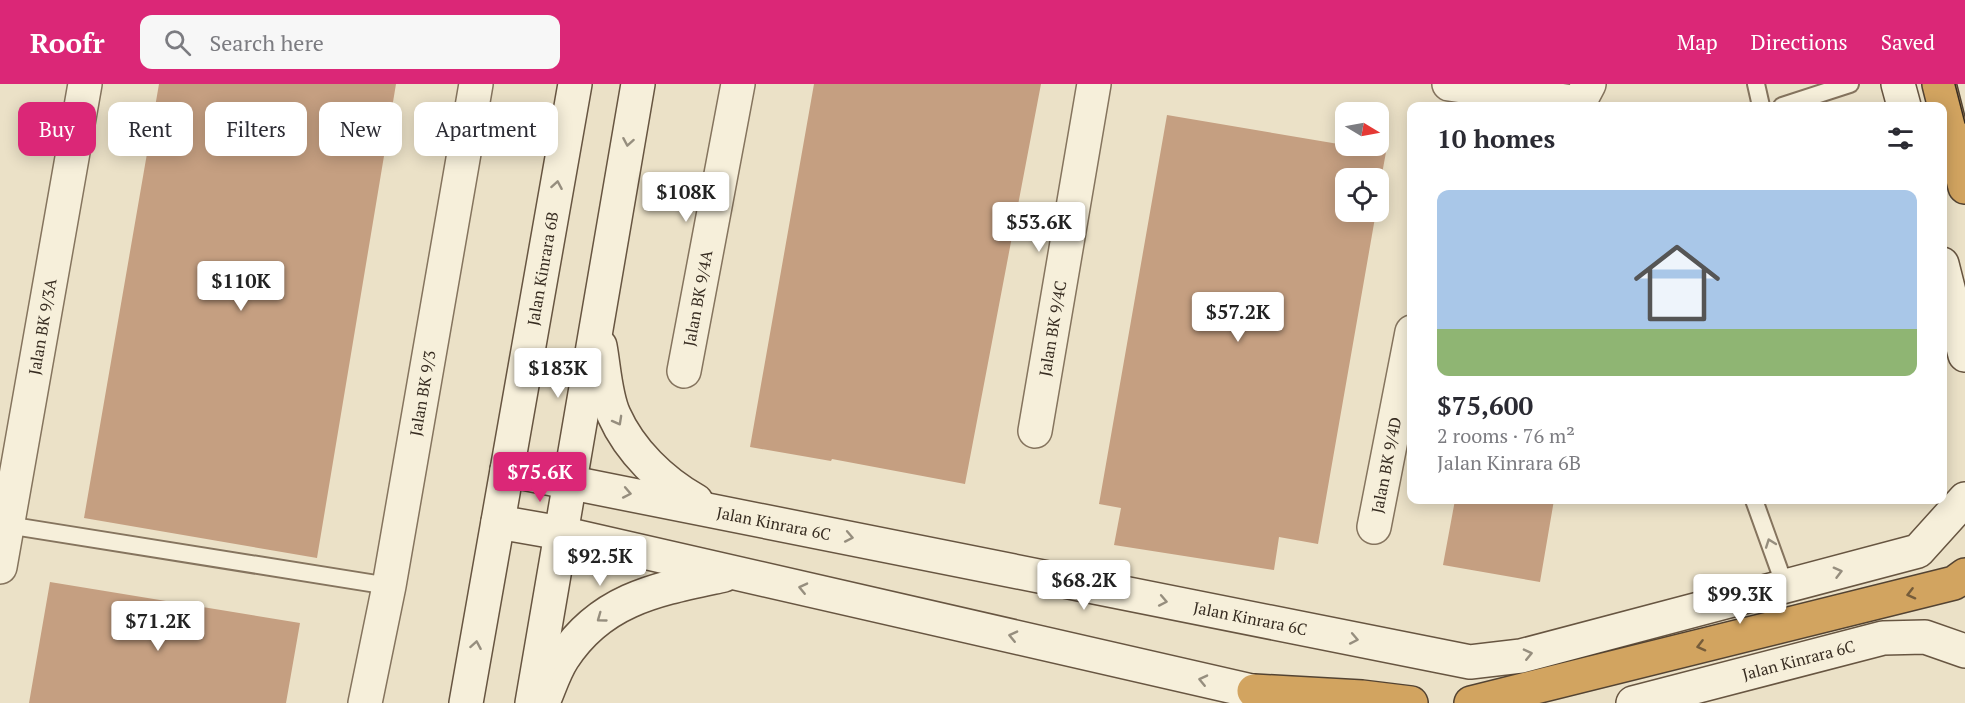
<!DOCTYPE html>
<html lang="en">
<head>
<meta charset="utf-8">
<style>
  :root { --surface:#fff; --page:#f7f7f7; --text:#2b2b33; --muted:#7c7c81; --line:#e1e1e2; --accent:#db2777 }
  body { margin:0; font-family:"PT Serif",serif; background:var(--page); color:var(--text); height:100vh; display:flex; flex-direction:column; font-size:22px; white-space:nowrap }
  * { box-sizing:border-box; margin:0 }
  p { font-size:20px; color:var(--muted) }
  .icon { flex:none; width:33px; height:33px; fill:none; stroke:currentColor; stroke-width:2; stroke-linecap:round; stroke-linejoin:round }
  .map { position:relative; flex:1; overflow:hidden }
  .details { position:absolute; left:1407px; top:18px; width:540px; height:402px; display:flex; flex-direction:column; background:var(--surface); border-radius:12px; box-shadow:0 3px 15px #0003 }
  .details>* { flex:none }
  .top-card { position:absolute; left:18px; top:18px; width:570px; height:54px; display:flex; gap:12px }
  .needle { width:39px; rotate:100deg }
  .controls { position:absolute; left:1335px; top:18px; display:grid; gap:12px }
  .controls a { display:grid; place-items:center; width:54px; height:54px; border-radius:12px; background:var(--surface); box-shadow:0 3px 15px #0003; font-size:30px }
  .price { position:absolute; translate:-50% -51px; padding:0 14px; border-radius:6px; background:#fff; color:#222; font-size:20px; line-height:39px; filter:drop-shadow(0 2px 3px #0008) }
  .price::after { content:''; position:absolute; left:50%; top:36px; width:18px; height:14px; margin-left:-9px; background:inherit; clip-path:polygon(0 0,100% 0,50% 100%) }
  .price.current { background:var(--accent); color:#fff }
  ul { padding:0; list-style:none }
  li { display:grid; align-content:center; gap:12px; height:318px; padding:0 30px }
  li+li { border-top:2px solid var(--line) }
  li span { display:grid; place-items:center; height:186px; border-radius:12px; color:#555 }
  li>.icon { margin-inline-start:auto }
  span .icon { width:108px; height:108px; fill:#fffc; stroke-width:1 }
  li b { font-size:26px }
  h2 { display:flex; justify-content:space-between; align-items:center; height:72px; padding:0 30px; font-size:26px }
  .chip { padding:0 21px; border-radius:12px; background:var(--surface); box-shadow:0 3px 15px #0003; font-size:21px; line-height:54px }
  .chip.current { background:var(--accent); color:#fff }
  header { display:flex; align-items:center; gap:36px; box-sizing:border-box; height:84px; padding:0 30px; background:var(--accent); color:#fff }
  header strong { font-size:28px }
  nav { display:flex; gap:33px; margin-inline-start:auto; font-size:21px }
  .search { width:420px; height:54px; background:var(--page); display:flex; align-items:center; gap:15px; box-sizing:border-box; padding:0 21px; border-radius:12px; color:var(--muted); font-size:22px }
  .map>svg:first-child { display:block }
  .building { fill:#c59f81 }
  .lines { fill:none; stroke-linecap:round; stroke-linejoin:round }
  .lane-casing { stroke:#85745e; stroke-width:20 }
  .street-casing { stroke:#85745e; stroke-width:36 }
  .secondary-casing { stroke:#675541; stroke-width:36 }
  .highway-casing { stroke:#534332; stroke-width:36 }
  .lane { stroke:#f6efda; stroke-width:16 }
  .street { stroke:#f6efda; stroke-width:33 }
  .secondary { stroke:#f6efda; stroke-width:33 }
  .highway { stroke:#d2a460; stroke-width:33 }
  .tram { stroke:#372c21; stroke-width:1.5 }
  .oneway { stroke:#968e7e }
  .oneway2 { stroke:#755c3a }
  .labels { text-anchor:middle; stroke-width:6; stroke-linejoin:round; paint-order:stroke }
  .street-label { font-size:16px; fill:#372c21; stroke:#f3ebd6 }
</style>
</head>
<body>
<header>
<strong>Roofr</strong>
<div class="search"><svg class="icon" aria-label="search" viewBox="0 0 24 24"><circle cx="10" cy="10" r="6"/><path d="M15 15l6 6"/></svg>Search here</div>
<nav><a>Map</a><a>Directions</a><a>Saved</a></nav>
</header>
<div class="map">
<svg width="1965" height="619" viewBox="0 0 1965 619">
  <rect width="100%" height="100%" fill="#ebe1c7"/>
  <path class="building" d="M159 0H396L317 474 84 434Z
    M814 0H1041L965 400 832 375 831 377 750 363Z
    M1167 31 1386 68 1378 112V94H1346V128H1376L1318 460 1279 453 1274 486 1114 461 1121 424 1099 420Z
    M1455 416H1554L1540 498 1443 481Z
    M50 498 300 539 286 619H29Z"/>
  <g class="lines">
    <defs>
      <path id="lane" d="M1756 0 1761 22
        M1782 22 1850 0
        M1754 416 1785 502
        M7 441 389 502"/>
      <g id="street">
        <path d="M1449 0 1579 19 1589 0"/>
        <path id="s1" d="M684 287 738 0"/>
        <path id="s2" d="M1035 347 1094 0"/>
        <path id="s3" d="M1374 443 1412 248"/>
        <path id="s4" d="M0 483 85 0"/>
        <path id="s5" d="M365 619 389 502 476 0"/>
      </g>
      <g id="secondary">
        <path d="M1898 0 1904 22"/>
        <path d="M1942 180 1965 271"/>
        <path d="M600 262C604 283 605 311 614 331 630 367 662 398 696 417"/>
        <path id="s6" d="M507 386 1470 578 1521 572 1918 467 1965 415"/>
        <path d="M498 438 561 449 1282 614"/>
        <path d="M544 616C550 602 555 586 563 574 602 514 659 505 724 491"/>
        <path id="s7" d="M466 619 575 0"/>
        <path d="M532 619 638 0"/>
        <path id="s8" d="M1633 619 1883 554 1925 553 1965 567"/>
      </g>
      <path id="highway" d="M1939 0 1965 103
        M1254 607 1362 613 1411 619
        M1471 619 1954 499 1965 491"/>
    </defs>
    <use href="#lane" class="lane-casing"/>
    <use href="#street" class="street-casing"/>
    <use href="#secondary" class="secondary-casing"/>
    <use href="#highway" class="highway-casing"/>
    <use href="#lane" class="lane"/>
    <use href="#street" class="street"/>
    <use href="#secondary" class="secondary"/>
    <use href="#highway" class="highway"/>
    <path class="tram" d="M1955 0 1965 39"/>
  </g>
  <defs><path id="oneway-chevron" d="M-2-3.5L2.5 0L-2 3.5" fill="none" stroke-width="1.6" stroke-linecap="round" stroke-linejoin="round" transform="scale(1.5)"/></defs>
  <g class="oneway">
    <use href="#oneway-chevron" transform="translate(628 58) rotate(100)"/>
    <use href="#oneway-chevron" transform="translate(557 101) rotate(-80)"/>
    <use href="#oneway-chevron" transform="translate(618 337) rotate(61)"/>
    <use href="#oneway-chevron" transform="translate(627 409) rotate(11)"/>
    <use href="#oneway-chevron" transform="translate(849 453) rotate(11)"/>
    <use href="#oneway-chevron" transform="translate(1770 459) rotate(-110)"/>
    <use href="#oneway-chevron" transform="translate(1838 488) rotate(-15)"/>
    <use href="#oneway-chevron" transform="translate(803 504) rotate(-167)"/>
    <use href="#oneway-chevron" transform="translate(1163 517) rotate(11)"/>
    <use href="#oneway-chevron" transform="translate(601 534) rotate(144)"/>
    <use href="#oneway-chevron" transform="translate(1013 552) rotate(-167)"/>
    <use href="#oneway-chevron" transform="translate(1354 555) rotate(11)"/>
    <use href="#oneway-chevron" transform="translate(476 561) rotate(-80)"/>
    <use href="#oneway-chevron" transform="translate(1528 570) rotate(-13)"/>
    <use href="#oneway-chevron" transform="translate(1203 596) rotate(-167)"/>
  </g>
  <g class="oneway2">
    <use href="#oneway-chevron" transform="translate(1911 510) rotate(166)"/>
    <use href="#oneway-chevron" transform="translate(1701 562) rotate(166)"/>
  </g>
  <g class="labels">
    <g class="street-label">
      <text dy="6" stroke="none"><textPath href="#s7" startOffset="441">Jalan Kinrara 6B</textPath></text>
      <text dy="6" stroke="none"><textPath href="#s1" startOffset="74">Jalan BK 9/4A</textPath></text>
      <text dy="6" stroke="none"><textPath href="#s4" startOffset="244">Jalan BK 9/3A</textPath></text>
      <text dy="6" stroke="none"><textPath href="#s2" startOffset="104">Jalan BK 9/4C</textPath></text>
      <text dy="6" stroke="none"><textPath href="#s5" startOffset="315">Jalan BK 9/3</textPath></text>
      <text dy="6" stroke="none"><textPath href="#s3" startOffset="63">Jalan BK 9/4D</textPath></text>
      <text dy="6" stroke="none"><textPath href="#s6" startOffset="272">Jalan Kinrara 6C</textPath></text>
      <text dy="6" stroke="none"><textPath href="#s6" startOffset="758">Jalan Kinrara 6C</textPath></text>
      <text dy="6" stroke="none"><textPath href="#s8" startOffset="171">Jalan Kinrara 6C</textPath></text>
    </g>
  </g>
</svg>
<div class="controls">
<a><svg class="needle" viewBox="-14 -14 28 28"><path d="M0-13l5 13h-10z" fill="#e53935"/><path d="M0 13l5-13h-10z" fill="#7c7c81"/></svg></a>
<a><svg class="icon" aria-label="locate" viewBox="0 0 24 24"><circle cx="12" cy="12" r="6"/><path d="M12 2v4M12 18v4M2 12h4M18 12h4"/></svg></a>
</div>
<b class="price" style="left:686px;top:139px">$108K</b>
<b class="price" style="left:1039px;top:169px">$53.6K</b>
<b class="price" style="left:241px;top:228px">$110K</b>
<b class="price" style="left:1238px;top:259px">$57.2K</b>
<b class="price" style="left:558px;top:315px">$183K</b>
<b class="price current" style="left:540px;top:419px">$75.6K</b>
<b class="price" style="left:600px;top:503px">$92.5K</b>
<b class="price" style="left:1084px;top:527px">$68.2K</b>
<b class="price" style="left:1740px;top:541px">$99.3K</b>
<b class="price" style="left:158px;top:568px">$71.2K</b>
<div class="top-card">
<a class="chip current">Buy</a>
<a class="chip">Rent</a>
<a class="chip">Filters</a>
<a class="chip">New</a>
<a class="chip">Apartment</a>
</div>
<section class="details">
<h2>10 homes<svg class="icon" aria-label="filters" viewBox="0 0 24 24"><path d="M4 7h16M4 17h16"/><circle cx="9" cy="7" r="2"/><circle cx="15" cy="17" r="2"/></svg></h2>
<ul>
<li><span style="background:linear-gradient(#a9c7e8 75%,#8fb573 0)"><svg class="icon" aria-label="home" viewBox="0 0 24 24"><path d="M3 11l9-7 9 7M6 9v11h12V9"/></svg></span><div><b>$75,600</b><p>2 rooms · 76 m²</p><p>Jalan Kinrara 6B</p></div></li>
</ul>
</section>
</div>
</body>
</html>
